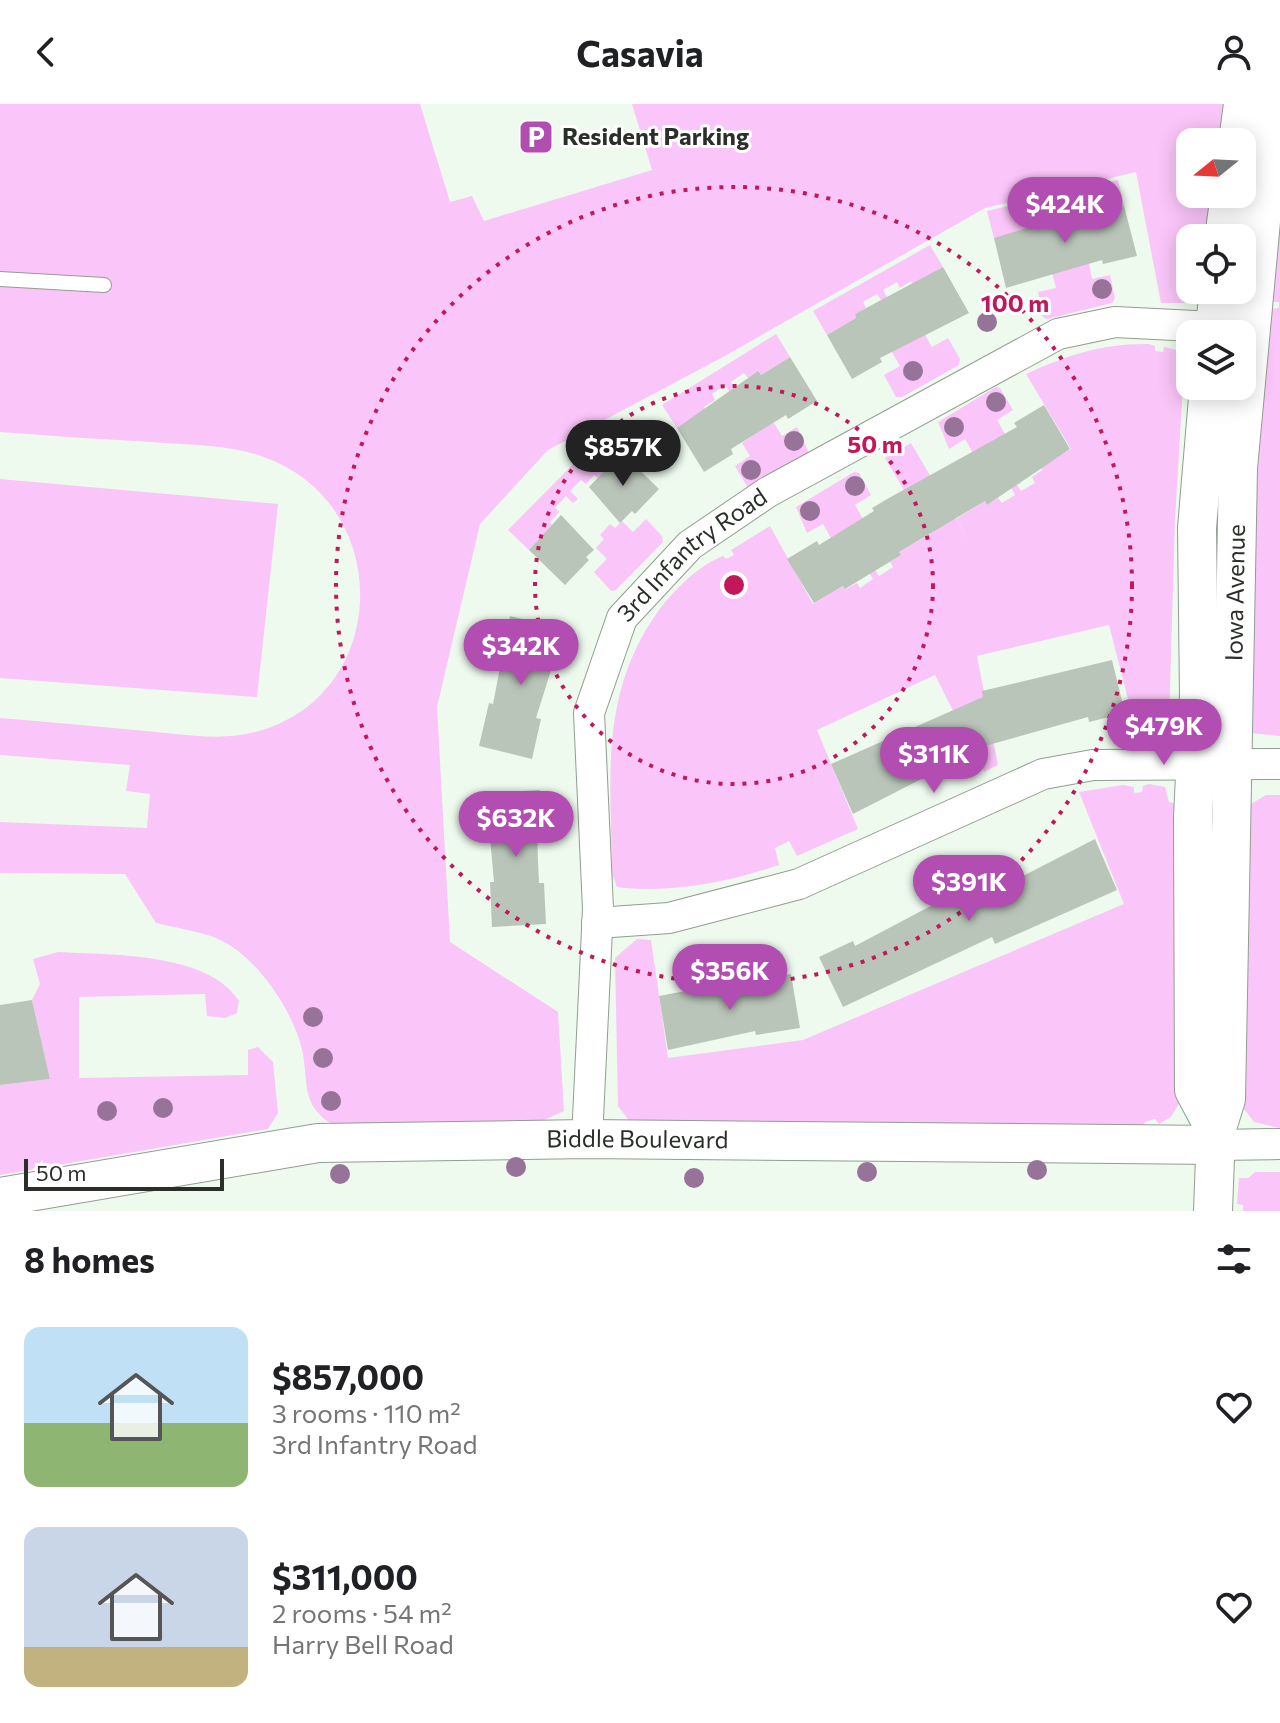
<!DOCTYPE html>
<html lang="en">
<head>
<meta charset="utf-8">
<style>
  :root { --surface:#fff; --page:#f6f6f6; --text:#202124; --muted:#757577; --accent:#b24db2 }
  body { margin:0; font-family:Commissioner,sans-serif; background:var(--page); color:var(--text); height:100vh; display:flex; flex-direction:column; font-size:30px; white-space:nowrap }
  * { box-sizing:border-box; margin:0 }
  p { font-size:26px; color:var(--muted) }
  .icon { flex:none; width:44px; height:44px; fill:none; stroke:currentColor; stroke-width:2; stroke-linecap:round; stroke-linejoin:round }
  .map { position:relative; height:1107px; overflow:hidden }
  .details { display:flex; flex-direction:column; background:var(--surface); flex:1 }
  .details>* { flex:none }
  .needle { width:52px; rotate:252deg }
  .fabs { position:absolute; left:1176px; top:24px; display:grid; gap:16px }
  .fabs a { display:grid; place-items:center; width:80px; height:80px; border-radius:16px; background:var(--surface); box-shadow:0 4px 20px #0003; font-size:40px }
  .scale { position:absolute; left:24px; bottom:20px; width:200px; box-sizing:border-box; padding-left:8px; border:4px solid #2b2f2a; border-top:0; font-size:22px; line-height:28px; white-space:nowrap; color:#2b2f2a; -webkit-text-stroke:6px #fff; paint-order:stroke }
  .price { position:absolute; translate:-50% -68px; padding:0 18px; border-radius:28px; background:var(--accent); color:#fff; font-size:26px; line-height:52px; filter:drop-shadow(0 2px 4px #0008) }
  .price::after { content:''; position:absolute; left:50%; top:48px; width:24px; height:18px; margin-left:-12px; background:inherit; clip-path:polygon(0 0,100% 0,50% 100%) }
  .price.selected { background:#222; color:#fff }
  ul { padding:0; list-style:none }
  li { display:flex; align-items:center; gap:24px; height:200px; padding:0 24px }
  li span { display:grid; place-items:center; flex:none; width:224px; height:160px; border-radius:16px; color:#555 }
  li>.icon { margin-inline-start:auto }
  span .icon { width:96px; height:96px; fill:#fffc; stroke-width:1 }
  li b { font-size:34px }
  h2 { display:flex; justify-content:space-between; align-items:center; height:96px; padding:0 24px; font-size:34px }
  header { display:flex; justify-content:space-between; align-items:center; height:104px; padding:0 24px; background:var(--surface); font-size:36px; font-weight:700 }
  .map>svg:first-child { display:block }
  .green { fill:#fac5f8 }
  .building { fill:#bac5b9 }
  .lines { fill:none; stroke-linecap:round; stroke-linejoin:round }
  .service-casing { stroke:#929d91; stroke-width:16 }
  .minor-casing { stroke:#929d91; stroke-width:32 }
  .tertiary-casing { stroke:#929d91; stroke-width:40 }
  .service { stroke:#fff; stroke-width:14 }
  .minor { stroke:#fff; stroke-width:30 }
  .tertiary { stroke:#fff; stroke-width:38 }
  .tree { fill:#987399 }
  .ring { fill:none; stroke:#c2185b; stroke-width:4; stroke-dasharray:4 8 }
  .labels { text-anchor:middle; stroke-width:6; stroke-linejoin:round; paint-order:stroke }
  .poi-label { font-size:24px; font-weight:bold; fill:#2b2f2a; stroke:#fff; text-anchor:start }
  .street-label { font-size:24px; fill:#2b2f2a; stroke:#fff }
  .centre { fill:#c2185b; stroke:#fff; stroke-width:4 }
  .ring-label { font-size:24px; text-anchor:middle; font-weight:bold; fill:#c2185b; stroke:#fff; stroke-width:6; stroke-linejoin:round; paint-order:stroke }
</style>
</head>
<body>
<header><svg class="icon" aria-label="back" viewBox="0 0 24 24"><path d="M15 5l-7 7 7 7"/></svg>Casavia<svg class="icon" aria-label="person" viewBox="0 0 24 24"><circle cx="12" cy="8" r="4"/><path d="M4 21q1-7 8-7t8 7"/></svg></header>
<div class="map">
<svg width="1280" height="1107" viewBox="0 0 1280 1107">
  <rect width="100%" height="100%" fill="#eefaee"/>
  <path class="green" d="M0 0H420L450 98 472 92 484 117 652 66 632 0H1227L1223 38H1190V90H1217L1212 134H1190V186H1200L1184 199H1161L1136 68 985 104 723 253 548 346 480 420 437 603 450 838 558 908 564 1007 542 1017 332 1020C300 1001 309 977 302 945 292 905 255 850 216 834 198 827 176 824 156 819L125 770 0 769V718L147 724 150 690 126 687 130 661 0 651V614C48 618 96 622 145 627 182 630 222 638 259 627 392 589 394 399 264 353 228 340 189 341 151 338 101 335 50 332 0 328Z
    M1280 55V632L1250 629 1242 499 1270 205 1279 204V198H1271Z
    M1118 76 1124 102 1091 110 1090 106 1077 109 1075 103 1060 107 1063 117 1057 119 1054 109 1039 113 1040 119 1027 122V126L994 134 987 107Z
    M930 141 943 163 913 181 911 177 900 184 897 178 883 186 888 195 883 199 877 190 863 198 866 204 855 210 856 214 827 231 813 207Z
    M1089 159 1092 175 1110 171 1115 194 1112 199 1047 215 1043 213 1038 188 1056 184 1052 168Z
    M924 229 932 243 948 234 960 255 959 261 902 293H896L884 271 900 262 892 248Z
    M776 230 790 253 761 271 758 267 748 274 744 269 731 278 736 287 731 290 725 281 712 290 715 296 704 303 706 306 677 324 662 301Z
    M1149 240 1155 242V247L1163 248 1164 243 1185 248 1175 415 1169 620 1156 618 1137 630 1109 521 977 552 998 661 984 668 935 571 817 626 858 725 797 752 789 737 775 744 779 761C729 778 671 790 617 783L612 770C611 673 599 589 659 506 676 484 698 462 723 452L726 455 734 451 731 446 770 422 813 500 843 482 846 485 857 479 860 484 873 475 868 467 873 463 879 472 893 463 890 458 901 451 899 448 930 430 885 354 911 339 969 438 956 415 985 397 987 401 998 394 1002 399 1015 391 1010 382 1015 378 1021 387 1035 379 1032 373 1042 366 1041 363 1071 345 1026 270C1067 251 1104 239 1149 240Z
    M996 283 1000 284 1013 306 997 316 1005 330 973 349 965 335 949 345 938 318Z
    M774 319 782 332 797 323 809 349 748 384 735 362 750 352 742 339 752 332 750 327Z
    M603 330 622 349 598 374 594 371 586 380 581 376 570 387 578 395 573 399 566 392 555 404 559 408 550 418 552 421 529 446 508 426Z
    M854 368 859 369 871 391 855 401 863 415 831 434 823 420 807 429 796 403Z
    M0 375 278 400 257 593 0 574Z
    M646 415 662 432 663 438 616 486 611 487 594 468 607 455 596 444 604 435 600 431 610 420 615 424 622 417 633 428Z
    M1149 680 1165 683 1169 698 1181 701V996L1171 1013 1159 1020 1155 1015 1145 1018 1141 1024 631 1019 618 1002 615 854 637 835 651 836 668 954 803 936 1124 800 1079 688 1123 681 1134 683V689L1142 688 1143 682Z
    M1266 691H1280V1024L1254 1018 1241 1001 1245 714 1251 700Z
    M58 848C110 851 208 848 239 897L237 909 225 914 207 912 205 890 79 893V974L248 971V946L258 943 273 958 278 1009 268 1025 0 1071V981L50 975 32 896 40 880 33 855Z
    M1255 1068H1280V1107H1243V1101L1237 1100 1239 1074H1248Z"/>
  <path class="building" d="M1124 102 1137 152 1103 160 1102 156 1006 184 994 134 1063 113Z
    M943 163 969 209 880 254 882 258 852 275 827 231 856 214 855 210Z
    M790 253 817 297 788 315 786 311 731 345 733 350 704 368 677 324 758 267 761 271Z
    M1044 301 1070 345 987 401 985 397 899 448 901 451 845 485 843 482 814 499 787 455 817 437 819 441 874 407 872 404 889 394 1017 323 1014 319Z
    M622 349 659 385 635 410 632 407 620 419 589 383Z
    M561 411 594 446 586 453 589 456 565 481 529 446Z
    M510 512 564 525 536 614 541 615 532 655 479 642 489 599 493 600Z
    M1112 556 1125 609 1089 618 1088 613 971 646 975 656 941 672 939 666 853 710 831 660 983 593 982 587Z
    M540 686 542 724H537L538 758 539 779H544L546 820 492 823 490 778H494L486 689Z
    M1095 735 1117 786 995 840 992 833 843 903 819 853 853 837 855 842 940 797 943 803 1007 774 1009 779Z
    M791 870 800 924 756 931 755 927 668 946 659 892 696 885V891L751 882 750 877Z
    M32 896 50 975 0 981V901Z"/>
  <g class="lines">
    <defs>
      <path id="service" d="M0 175 104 181"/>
      <g id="minor">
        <path d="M597 819 669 814 799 780 1043 670 1093 661 1280 660"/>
        <path id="s1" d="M587 1035 598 805 589 609 622 514 690 441 768 388 1058 230 1115 218 1235 224"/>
        <path d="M1216 1041 1280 1040"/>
      </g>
      <g id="tertiary">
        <path d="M1238 38 1243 0"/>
        <path d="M1224 134 1230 90"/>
        <path d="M1214 230 1219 186"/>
        <path d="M1209 282 1197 424 1199 591 1193 713 1194 986 1216 1027"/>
        <path id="s2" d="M0 1093 318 1039 587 1035 1216 1041"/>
        <path id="s3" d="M1213 1107 1216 1027 1226 995 1238 364 1261 117 1280 0"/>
      </g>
    </defs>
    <use href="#service" class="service-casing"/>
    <use href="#minor" class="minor-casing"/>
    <use href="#tertiary" class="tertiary-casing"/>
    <use href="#service" class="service"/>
    <use href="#minor" class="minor"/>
    <use href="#tertiary" class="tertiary"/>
  </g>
  <g class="tree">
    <circle cx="1102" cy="185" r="10"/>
    <circle cx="987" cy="218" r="10"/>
    <circle cx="913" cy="267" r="10"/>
    <circle cx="996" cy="298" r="10"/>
    <circle cx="954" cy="323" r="10"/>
    <circle cx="794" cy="337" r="10"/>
    <circle cx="751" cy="366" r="10"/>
    <circle cx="855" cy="382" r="10"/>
    <circle cx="810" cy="407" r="10"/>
    <circle cx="313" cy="913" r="10"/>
    <circle cx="323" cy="954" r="10"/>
    <circle cx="331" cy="997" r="10"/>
    <circle cx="163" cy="1004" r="10"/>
    <circle cx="107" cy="1007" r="10"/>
    <circle cx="516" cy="1063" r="10"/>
    <circle cx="1037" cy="1066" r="10"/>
    <circle cx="867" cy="1068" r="10"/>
    <circle cx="340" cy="1070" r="10"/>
    <circle cx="694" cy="1074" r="10"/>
  </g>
  <g class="ring">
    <circle cx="734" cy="481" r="199"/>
    <circle cx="734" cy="481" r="398"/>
  </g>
  <defs>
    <symbol id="parking-square" viewBox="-11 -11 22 22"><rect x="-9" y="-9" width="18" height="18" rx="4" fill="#b24db2" stroke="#fff"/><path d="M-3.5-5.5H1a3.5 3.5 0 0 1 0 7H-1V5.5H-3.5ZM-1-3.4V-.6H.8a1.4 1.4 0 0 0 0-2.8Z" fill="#fff"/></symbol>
  </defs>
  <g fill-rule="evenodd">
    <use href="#parking-square" x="516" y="13" width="40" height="40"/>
  </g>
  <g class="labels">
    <g class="poi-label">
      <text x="562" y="41">Resident Parking</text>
    </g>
    <g class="street-label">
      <text dy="8" stroke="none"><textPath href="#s1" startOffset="622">3rd Infantry Road</textPath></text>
      <text dy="8" stroke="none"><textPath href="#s3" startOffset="620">Iowa Avenue</textPath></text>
      <text dy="8" stroke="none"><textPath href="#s2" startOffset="642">Biddle Boulevard</textPath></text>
    </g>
  </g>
  <circle cx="734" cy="481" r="12" class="centre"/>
  <g class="ring-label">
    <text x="1015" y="208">100 m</text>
    <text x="875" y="349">50 m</text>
  </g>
</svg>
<div class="fabs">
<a><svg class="needle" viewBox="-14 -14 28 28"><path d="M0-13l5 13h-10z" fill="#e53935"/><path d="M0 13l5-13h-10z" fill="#757577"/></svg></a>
<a><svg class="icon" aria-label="locate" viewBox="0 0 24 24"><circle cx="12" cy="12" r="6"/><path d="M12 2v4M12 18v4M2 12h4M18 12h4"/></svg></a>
<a><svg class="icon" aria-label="layers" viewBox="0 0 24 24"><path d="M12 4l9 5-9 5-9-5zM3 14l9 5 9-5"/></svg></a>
</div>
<div class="scale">50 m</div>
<b class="price" style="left:1065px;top:141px">$424K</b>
<b class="price selected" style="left:623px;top:384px">$857K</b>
<b class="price" style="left:521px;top:583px">$342K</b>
<b class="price" style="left:1164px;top:663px">$479K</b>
<b class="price" style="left:934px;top:691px">$311K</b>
<b class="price" style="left:516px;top:755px">$632K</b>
<b class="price" style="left:969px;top:819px">$391K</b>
<b class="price" style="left:730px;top:908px">$356K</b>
</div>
<section class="details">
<h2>8 homes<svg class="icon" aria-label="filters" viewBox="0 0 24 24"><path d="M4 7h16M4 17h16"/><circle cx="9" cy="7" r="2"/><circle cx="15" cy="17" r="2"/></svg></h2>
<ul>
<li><span style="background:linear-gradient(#bfe0f5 60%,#8fb573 0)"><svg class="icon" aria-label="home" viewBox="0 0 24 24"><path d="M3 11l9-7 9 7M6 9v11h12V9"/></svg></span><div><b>$857,000</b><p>3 rooms · 110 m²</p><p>3rd Infantry Road</p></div><svg class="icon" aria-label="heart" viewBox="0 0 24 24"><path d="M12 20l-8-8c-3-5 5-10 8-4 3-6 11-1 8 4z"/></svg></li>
<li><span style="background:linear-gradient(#c9d6e8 75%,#c2b280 0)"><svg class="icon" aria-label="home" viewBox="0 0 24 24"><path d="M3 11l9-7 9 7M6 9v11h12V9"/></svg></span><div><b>$311,000</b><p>2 rooms · 54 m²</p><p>Harry Bell Road</p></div><svg class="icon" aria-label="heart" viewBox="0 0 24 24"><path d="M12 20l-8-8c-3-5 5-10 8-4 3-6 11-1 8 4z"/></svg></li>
</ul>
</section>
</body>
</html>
